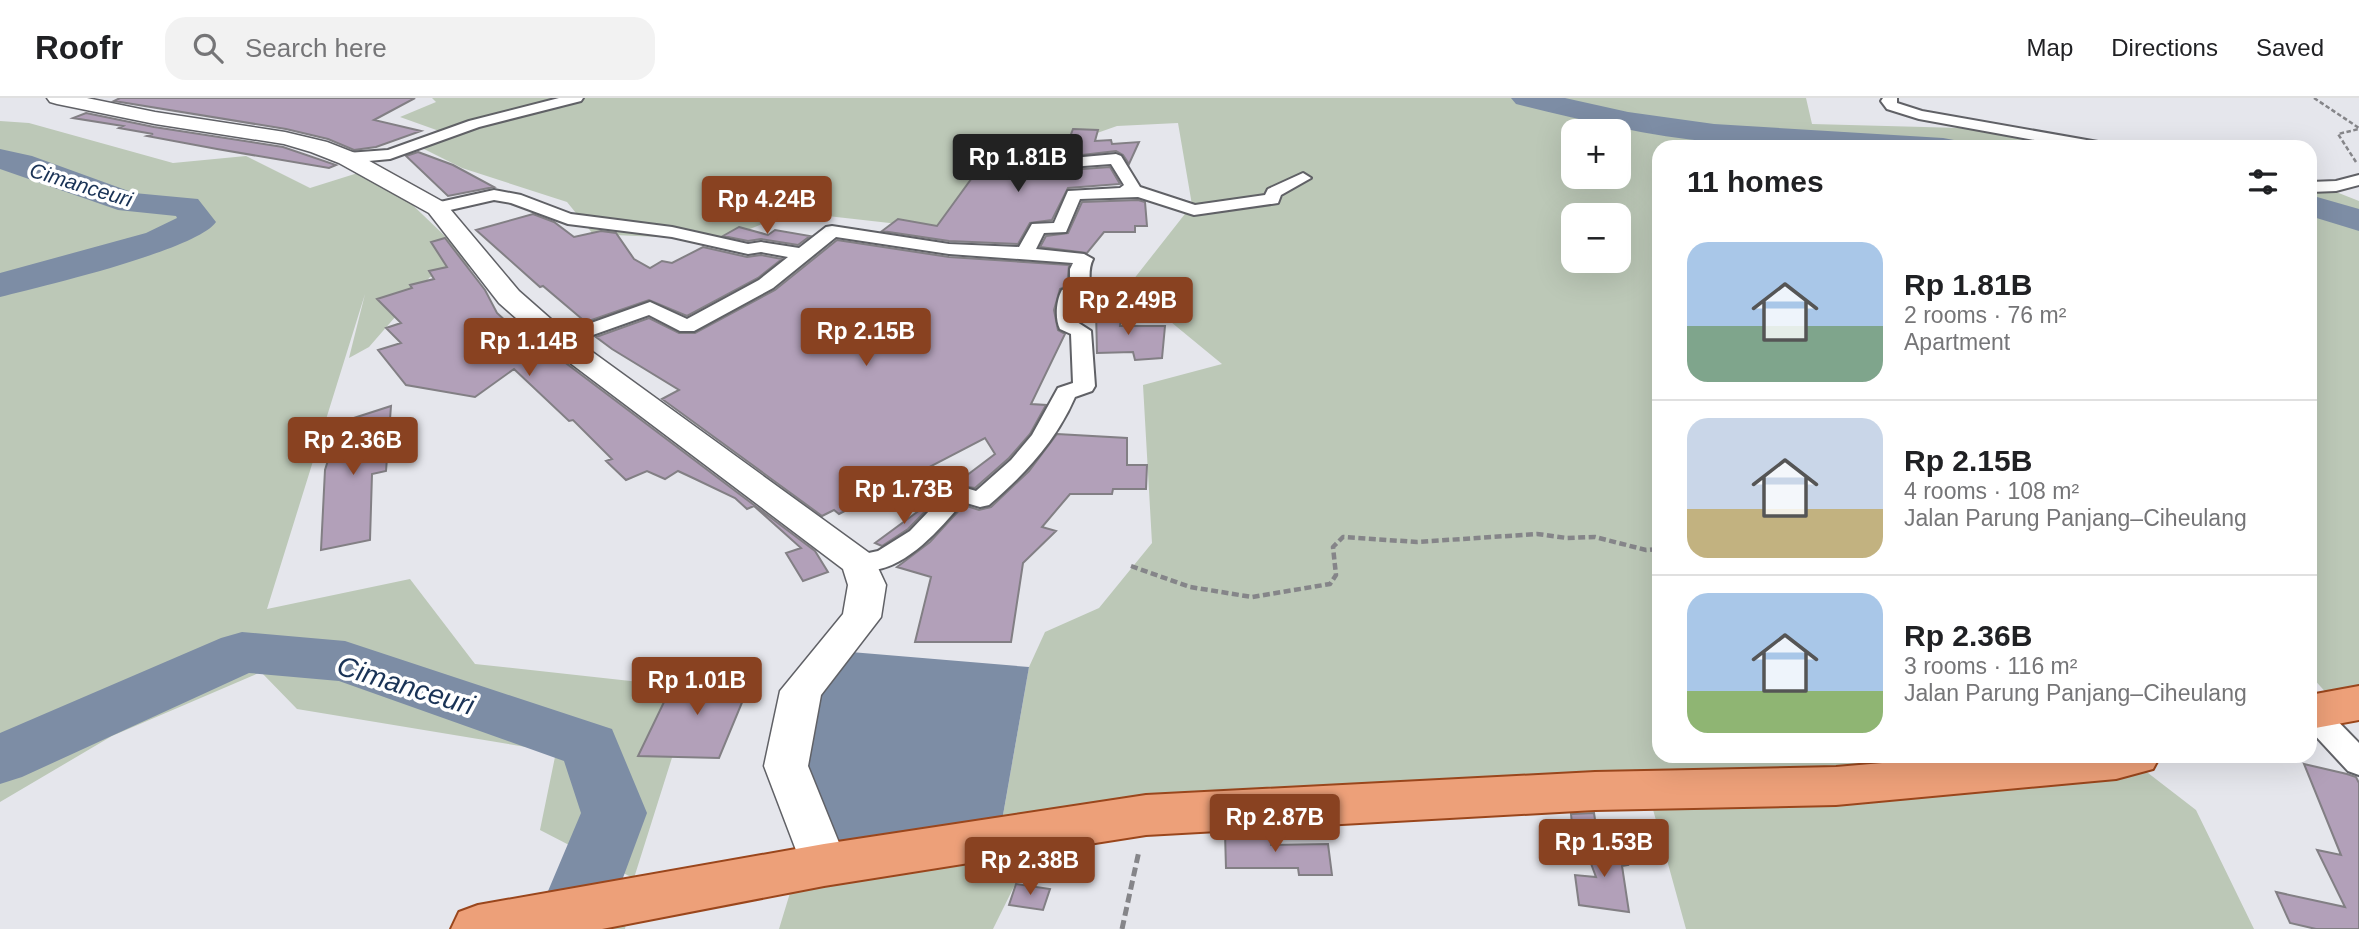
<!DOCTYPE html>
<html lang="en">
<head>
<meta charset="utf-8">
<style>
  :root { --surface:#fff; --page:#f2f2f2; --text:#202124; --muted:#757577; --line:#e0e0e0; --accent:#894221 }
  body { margin:0; font-family:Arial,sans-serif; background:var(--page); color:var(--text); height:100vh; display:flex; flex-direction:column; font-size:26px; white-space:nowrap }
  * { box-sizing:border-box; margin:0 }
  p { font-size:23px; color:var(--muted) }
  .icon { flex:none; width:38px; height:38px; fill:none; stroke:currentColor; stroke-width:2; stroke-linecap:round; stroke-linejoin:round }
  .map { position:relative; flex:1; overflow:hidden }
  .panel { position:absolute; left:1652px; top:42px; width:665px; height:623px; display:flex; flex-direction:column; background:var(--surface); border-radius:21px; box-shadow:0 7px 28px #0002 }
  .panel>* { flex:none }
  .controls { position:absolute; left:1561px; top:21px; display:grid; gap:14px }
  .controls a { display:grid; place-items:center; width:70px; height:70px; border-radius:14px; background:var(--surface); box-shadow:0 7px 28px #0002; font-size:35px }
  .price { position:absolute; translate:-50% -60px; padding:0 16px; border-radius:7px; background:var(--accent); color:#fff; font-size:23px; line-height:46px; filter:drop-shadow(0 2px 4px #0008) }
  .price::after { content:''; position:absolute; left:50%; top:42px; width:21px; height:16px; margin-left:-10px; background:inherit; clip-path:polygon(0 0,100% 0,50% 100%) }
  .price.active { background:#222; color:#fff }
  ul { padding:0; list-style:none }
  li { display:flex; align-items:center; gap:21px; height:175px; padding:0 35px }
  li+li { border-top:2px solid var(--line) }
  li span { display:grid; place-items:center; flex:none; width:196px; height:140px; border-radius:21px; color:#555 }
  li>.icon { margin-inline-start:auto }
  span .icon { width:84px; height:84px; fill:#fffc; stroke-width:1 }
  li b { font-size:30px }
  h2 { display:flex; justify-content:space-between; align-items:center; height:84px; padding:0 35px; font-size:30px }
  header { display:flex; align-items:center; gap:42px; box-sizing:border-box; height:98px; padding:0 35px; background:var(--surface); border-bottom:2px solid var(--line) }
  header strong { font-size:33px }
  nav { display:flex; gap:38px; margin-inline-start:auto; font-size:24px }
  .search { width:490px; height:63px; background:var(--page); display:flex; align-items:center; gap:18px; box-sizing:border-box; padding:0 24px; border-radius:21px; color:var(--muted); font-size:26px }
  .map>svg:first-child { display:block }
  .green { fill:#bcc8b7; fill-rule:evenodd }
  .water { fill:#7d8da5 }
  .lines { fill:none; stroke-linecap:round; stroke-linejoin:round }
  .river { fill:#7d8da5; fill-rule:evenodd }
  .building { fill:#b2a0b9; stroke:#827f84; stroke-width:2 }
  .street-casing { stroke:#606166; stroke-width:4 }
  .secondary-casing { stroke:#606166; stroke-width:3 }
  .primary-casing { stroke:#9a461c; stroke-width:4 }
  .path-far2 { stroke:#858589; stroke-width:2.5; stroke-dasharray:4.5 2.5; stroke-linecap:butt }
  .path-far1 { stroke:#858589; stroke-width:4.5; stroke-dasharray:7 3.5; stroke-linecap:butt }
  .path { stroke:#858589; stroke-width:5; stroke-dasharray:9 4.5; stroke-linecap:butt }
  .street { fill:#fff; fill-rule:evenodd }
  .secondary { fill:#fff; fill-rule:evenodd }
  .primary { fill:#eda079; fill-rule:evenodd }
  .labels { text-anchor:middle; stroke-width:7; stroke-linejoin:round; paint-order:stroke }
  .far-water-label { font-size:21px; font-style:italic; fill:#1a3356; stroke:#fff }
  .near-water-label { font-size:28px; font-style:italic; fill:#1a3356; stroke:#fff }
</style>
</head>
<body>
<header>
<strong>Roofr</strong>
<div class="search"><svg class="icon" aria-label="search" viewBox="0 0 24 24"><circle cx="10" cy="10" r="6"/><path d="M15 15l6 6"/></svg>Search here</div>
<nav><a>Map</a><a>Directions</a><a>Saved</a></nav>
</header>
<div class="map">
<svg width="2359" height="831" viewBox="0 0 2359 831">
  <rect width="100%" height="100%" fill="#e5e6ec"/>
  <path class="green" d="M432 0H1806L1812 26 1961 30 2089 49H1659V658H2126L2196 712 2254 831H1686L1649 697 1043 730 993 831H779L797 772 1000 734 1029 569 1045 534 1099 510 1152 445 1143 287 1222 266 1160 215 1111 210 1192 107 1178 25 1117 28 995 71 934 130 792 114 723 142 593 136 567 104 462 70 412 45 442 34 400 19 436 4ZM1573 33H1619V79H1573ZM1573 117H1619V163H1573Z
    M0 23 29 25 173 65 246 58 310 90 361 74 396 91 475 167 430 179 369 249 349 260 365 196 267 511 410 481 475 566 694 590 634 780 625 831H453L633 780 540 732 556 654 297 611 261 574 112 638 0 704Z
    M2310 88 2331 92 2359 103V609L2341 611 2310 577Z"/>
  <path class="water" d="M827 552 1029 569 1000 734 843 757 783 685Z"/>
  <g class="lines">
    <path class="river" d="M1511 0H1565L1628 14 1714 26 1943 40 1954 42 1959 49C1877 49 1795 52 1714 44 1647 38 1581 22 1516 6Z
      M0 51 32 58 134 95 198 101 216 124C197 152 40 189 0 199V175L146 135 177 120 176 118 118 112 0 71Z
      M2310 97 2359 111V133L2310 118Z
      M242 534 345 543 612 631 647 715 604 831H532L581 715 564 663 339 583 249 575 22 679 0 686V635L221 540Z"/>
  </g>
  <path class="building" d="M120 0H415L374 22 421 33 376 49 354 52 328 41 286 31 114 3Z
    M86 15 154 29 283 49 336 67 329 70 217 51 147 38 153 36 119 30 123 28 73 20Z
    M1073 31 1098 32 1095 43 1111 42 1112 46 1139 44 1129 66 1123 57 1116 53 1048 61 1045 66 1056 73 1110 69 1120 86 1068 90 1052 122 1030 125 1018 146 949 143 882 133 898 121 937 128 985 62 1036 65 1056 38 1070 39Z
    M418 54 453 67 494 89 448 98 406 58Z
    M1138 102 1145 104 1147 128H1135V134H1104L1087 155 1040 149 1046 138 1068 135 1082 104Z
    M533 116 554 124 574 139 601 133 616 135 634 161 650 170 662 163 672 165 703 149 747 159 761 157 782 161 758 180 687 218 649 202 583 225 580 222 582 221 543 188 540 189 476 132Z
    M739 129 768 137 775 132 810 138 798 147 761 141 748 143 723 138Z
    M445 140 485 192 497 215 543 257 563 263 815 453 828 474 803 483 786 455 801 450 754 408 747 411 735 400 693 380 678 373 665 381 647 373 626 382 606 363 612 361 573 322 569 323 514 271 475 299 406 287 378 252 401 245 386 230 401 225 377 201 412 190 410 187 434 181 429 173 447 169 431 144Z
    M837 142 949 159 1069 167 1067 188 1060 191 1054 212 1058 232 1065 236 1031 306 1046 307 1030 336 1009 360 975 390 954 387 995 356 985 340 839 416 834 412 822 418 662 301 679 292 612 251 596 239 649 220 679 235H695L775 192Z
    M1096 213 1122 214 1120 228H1165L1162 260 1135 262 1133 254 1097 255Z
    M391 308 386 373 372 376 370 442 321 452 325 372 330 356 332 327Z
    M1057 336 1127 340V367H1147L1146 391H1113L1112 396H1070L1042 429 1056 433 1023 465 1011 544H915L931 479 897 469 930 444 964 407 979 412 991 409 1029 373Z
    M943 395 908 431 882 448 875 445Z
    M677 577 753 578 719 660 638 658Z
    M2304 666 2347 676 2356 679 2359 685V831H2316L2290 825 2276 794 2345 809 2317 752 2341 757Z
    M1594 715 1596 728 1572 726 1571 716Z
    M1270 733 1271 747 1328 746 1332 777H1299L1298 770H1226L1225 735Z
    M1619 746 1628 767 1622 768 1629 814 1579 807 1575 777 1596 779 1584 747Z
    M1016 786 1050 791 1043 812 1009 807Z"/>
  <g class="lines">
    <defs>
      <path id="street" d="M559 0H583L581 3 479 29 390 61 347 65 339 60 347 55 388 52 469 23Z
        M1883 0H1897V5L1922 13 2098 44 2106 49H2073L1919 21 1887 11 1881 3Z
        M1116 56 1121 58 1140 89 1195 107 1265 97 1268 91 1303 75 1311 80 1281 97 1278 105 1194 117 1138 99 1080 101 1066 134 1044 135 1036 151 1084 156 1093 161C1086 174 1093 187 1087 198L1078 200 1076 214 1079 218 1077 224 1091 233 1095 288 1092 293 1075 299C1056 343 1025 376 989 407L980 409 963 404C936 435 897 483 850 471L846 465 850 459 878 453 910 433 951 390 959 388 976 393 1011 362 1032 337 1058 290 1073 285 1071 236 1060 231C1055 221 1056 203 1062 192L1070 190V171L1073 165 949 156 836 139 773 190 694 233H680L649 217 559 249 552 247 549 243 552 239 650 204 687 221 759 182 788 159 761 154 748 156 672 139 568 126 511 105 494 102 437 115 429 110 431 106 494 92 521 97 571 116 672 129 748 146 761 144 799 150 826 129 832 128 949 146 1019 149 1032 126 1054 125 1068 93 1120 90 1124 87 1111 66 1056 70 1048 65 1050 62Z
        M2359 77V87L2336 93 2310 94V84L2336 83Z
        M2310 602 2320 605 2359 645V677L2348 673 2310 632Z"/>
      <path id="secondary" d="M47 0H87L155 14 285 34 327 44 355 55 445 105 519 193 569 237 872 457 886 487 881 519 821 597 808 668 848 767 841 781 824 787 807 781 764 668 780 593 843 516 848 487 843 471 549 249 499 205 429 115 339 65 311 54 284 46 155 26 57 6 50 4Z"/>
      <path id="primary" d="M2359 588V622L2310 631V597Z
        M1963 658H2160L2153 671 2116 681 1836 707 1595 712 1146 737 824 788 602 831H451L459 814 478 807 824 746 1146 697 1595 674 1836 669Z"/>
    </defs>
    <use href="#street" class="street-casing"/>
    <use href="#secondary" class="secondary-casing"/>
    <use href="#primary" class="primary-casing"/>
    <path class="path-far2" d="M2314 0 2359 30
      M2356 64 2338 36 2359 31"/>
    <path class="path-far1" d="M1131 468 1190 489 1252 499 1330 486 1336 477 1333 449 1343 439 1417 444 1537 436 1567 440 1595 439 1646 452 1659 451"/>
    <path class="path" d="M1122 831 1139 753"/>
    <use href="#street" class="street"/>
    <use href="#secondary" class="secondary"/>
    <use href="#primary" class="primary"/>
  </g>
  <g class="labels">
    <g class="far-water-label">
      <text transform="translate(81 87) rotate(17)" y="7">Cimanceuri</text>
    </g>
    <g class="near-water-label">
      <text transform="translate(406 587) rotate(17)" y="10">Cimanceuri</text>
    </g>
  </g>
</svg>
<div class="controls">
<a>+</a>
<a>−</a>
</div>
<b class="price active" style="left:1018px;top:96px">Rp 1.81B</b>
<b class="price" style="left:767px;top:138px">Rp 4.24B</b>
<b class="price" style="left:1128px;top:239px">Rp 2.49B</b>
<b class="price" style="left:866px;top:270px">Rp 2.15B</b>
<b class="price" style="left:529px;top:280px">Rp 1.14B</b>
<b class="price" style="left:353px;top:379px">Rp 2.36B</b>
<b class="price" style="left:904px;top:428px">Rp 1.73B</b>
<b class="price" style="left:697px;top:619px">Rp 1.01B</b>
<b class="price" style="left:1275px;top:756px">Rp 2.87B</b>
<b class="price" style="left:1604px;top:781px">Rp 1.53B</b>
<b class="price" style="left:1030px;top:799px">Rp 2.38B</b>
<section class="panel">
<h2>11 homes<svg class="icon" aria-label="filters" viewBox="0 0 24 24"><path d="M4 7h16M4 17h16"/><circle cx="9" cy="7" r="2"/><circle cx="15" cy="17" r="2"/></svg></h2>
<ul>
<li><span style="background:linear-gradient(#a9c7e8 60%,#7fa58c 0)"><svg class="icon" aria-label="home" viewBox="0 0 24 24"><path d="M3 11l9-7 9 7M6 9v11h12V9"/></svg></span><div><b>Rp 1.81B</b><p>2 rooms · 76 m²</p><p>Apartment</p></div></li>
<li><span style="background:linear-gradient(#c9d6e8 65%,#c2b280 0)"><svg class="icon" aria-label="home" viewBox="0 0 24 24"><path d="M3 11l9-7 9 7M6 9v11h12V9"/></svg></span><div><b>Rp 2.15B</b><p>4 rooms · 108 m²</p><p>Jalan Parung Panjang–Ciheulang</p></div></li>
<li><span style="background:linear-gradient(#a9c7e8 70%,#8fb573 0)"><svg class="icon" aria-label="home" viewBox="0 0 24 24"><path d="M3 11l9-7 9 7M6 9v11h12V9"/></svg></span><div><b>Rp 2.36B</b><p>3 rooms · 116 m²</p><p>Jalan Parung Panjang–Ciheulang</p></div></li>
</ul>
</section>
</div>
</body>
</html>
